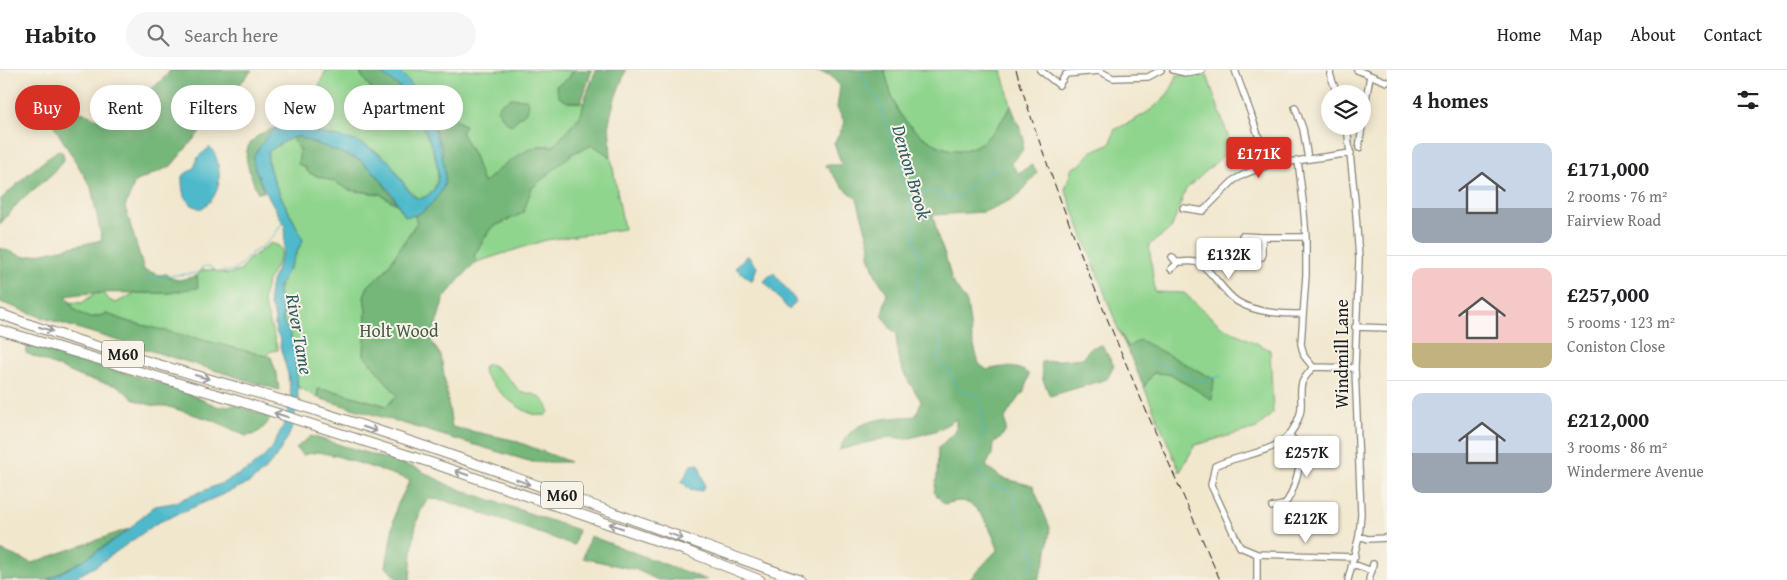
<!DOCTYPE html>
<html lang="en">
<head>
<meta charset="utf-8">
<style>
  :root { --surface:#fff; --page:#f6f6f6; --text:#202124; --muted:#757577; --line:#e0e0e0; --accent:#d93025 }
  body { margin:0; font-family:"Gentium Book Plus",serif; background:var(--page); color:var(--text); height:100vh; display:flex; flex-direction:column; font-size:19px; white-space:nowrap }
  * { box-sizing:border-box; margin:0 }
  p { font-size:16px; color:var(--muted) }
  .icon { flex:none; width:28px; height:28px; fill:none; stroke:currentColor; stroke-width:2; stroke-linecap:round; stroke-linejoin:round }
  .map { position:relative; flex:1; overflow:hidden }
  .drawer { display:flex; flex-direction:column; background:var(--surface); width:400px }
  .drawer>* { flex:none }
  .guide { position:absolute; left:15px; top:15px; width:475px; height:45px; display:flex; gap:10px }
  .fabs { position:absolute; left:1321px; top:15px; display:grid; gap:10px }
  .fabs a { display:grid; place-items:center; width:50px; height:50px; border-radius:50%; background:var(--surface); box-shadow:0 2px 12px #0003; font-size:25px }
  .price { position:absolute; translate:-50% -42px; padding:0 11px; border-radius:5px; background:#fff; color:#222; font-size:16px; line-height:32px; filter:drop-shadow(0 1px 2px #0008) }
  .price::after { content:''; position:absolute; left:50%; top:30px; width:15px; height:11px; margin-left:-8px; background:inherit; clip-path:polygon(0 0,100% 0,50% 100%) }
  .price.on { background:var(--accent); color:#fff }
  ul { padding:0; list-style:none }
  li { display:flex; align-items:center; gap:15px; height:125px; padding:0 25px }
  li+li { border-top:1px solid var(--line) }
  li span { display:grid; place-items:center; flex:none; width:140px; height:100px; border-radius:10px; color:#555 }
  li>.icon { margin-inline-start:auto }
  span .icon { width:60px; height:60px; fill:#fffc; stroke-width:1 }
  li b { font-size:21px }
  h2 { display:flex; justify-content:space-between; align-items:center; height:60px; padding:0 25px; font-size:21px }
  .chip { padding:0 18px; border-radius:22px; background:var(--surface); box-shadow:0 2px 12px #0003; font-size:18px; line-height:45px }
  .chip.on { background:var(--accent); color:#fff }
  header { display:flex; align-items:center; gap:30px; box-sizing:border-box; height:70px; padding:0 25px; background:var(--surface); border-bottom:1px solid var(--line) }
  header strong { font-size:24px }
  nav { display:flex; gap:28px; margin-inline-start:auto; font-size:18px }
  .search { width:350px; height:45px; background:var(--page); display:flex; align-items:center; gap:12px; box-sizing:border-box; padding:0 18px; border-radius:28px; color:var(--muted); font-size:19px }
  main { display:flex; flex:1; min-height:0 }
  .map>svg:first-child { display:block }
  .green { fill:#90d58e; stroke:#567855 }
  .forest { fill:#74b679; stroke:#48694a }
  .water { fill:#4eb9cb; stroke:#356a74 }
  .lines { fill:none; stroke-linecap:round; stroke-linejoin:round }
  .stream { stroke:#4eb9cb; stroke-width:1 }
  .minor-casing { stroke:#868274; stroke-width:8 }
  .highway-casing { stroke:#868274; stroke-width:11 }
  .minor { stroke:#fff; stroke-width:5.5 }
  .highway { stroke:#fff; stroke-width:9 }
  .rail { stroke:#1c1c1c; stroke-width:1; stroke-dasharray:8 4; stroke-linecap:butt }
  .oneway { stroke:#999 }
  .labels { text-anchor:middle; stroke-width:4; stroke-linejoin:round; paint-order:stroke }
  .shield { fill:#f7f3e8; stroke:#5e5c59; stroke-width:1 }
  .shield-label { font-size:16px; font-weight:bold; fill:#1c1c1c }
  .park-label { font-size:18px; fill:#455d44; stroke:#f7f3e8 }
  .street-label { font-size:18px; fill:#1c1c1c; stroke:#f7f3e8 }
  .water-label { font-size:19px; font-style:italic; fill:#305b62; stroke:#f7f3e8 }
</style>
</head>
<body>
<header>
<strong>Habito</strong>
<div class="search"><svg class="icon" aria-label="search" viewBox="0 0 24 24"><circle cx="10" cy="10" r="6"/><path d="M15 15l6 6"/></svg>Search here</div>
<nav><a>Home</a><a>Map</a><a>About</a><a>Contact</a></nav>
</header>
<main>
<div class="map">
<svg width="1387" height="510" viewBox="0 0 1387 510">
  <rect width="100%" height="100%" fill="#f7f3e8"/>
  <filter id="ink" filterUnits="userSpaceOnUse"><feTurbulence type="fractalNoise" baseFrequency=".02" numOctaves="2"/><feDisplacementMap in="SourceGraphic" scale="10" xChannelSelector="R" yChannelSelector="G"/><feConvolveMatrix kernelMatrix="1 2 1 2 8 2 1 2 1" color-interpolation-filters="sRGB"/></filter>
  <filter id="wash" filterUnits="userSpaceOnUse"><feTurbulence type="fractalNoise" baseFrequency=".0096" numOctaves="4" result="noise"/><feDisplacementMap in="SourceGraphic" scale="20" xChannelSelector="R" yChannelSelector="G"/><feGaussianBlur stdDeviation="1.12" result="paint"/><feColorMatrix in="noise" values="0 0 0 0 0 0 0 0 0 0 0 0 0 0 0 0 0 1.4 0 .05"/><feComposite in="paint" operator="in"/></filter>
  <g filter="url(#wash)">
    <rect width="100%" height="100%" fill="#f1e7cd"/>
    <path class="green" d="M326 0H361V5L376 26 375 31 388 44 398 39 412 37C424 59 459 118 419 129 405 120 400 105 389 93 373 72 341 69 317 63L318 18Z
      M400 0H573L569 8 568 32 584 33 581 45 554 76H539L483 114 474 86 461 62 465 55 437 41 428 44 409 12 400 3Z
      M884 0H1002L1011 36C988 75 964 96 922 66 912 58 901 48 896 37 891 26 888 12 884 0Z
      M1177 5H1207L1232 78 1186 119 1171 159 1149 175 1155 222 1184 223 1221 256 1270 280 1273 343 1257 358 1195 375 1180 402 1144 317 1153 303 1171 304 1211 329 1214 309 1128 277 1119 261 1065 119 1072 98 1080 95 1092 81 1111 73 1114 60C1139 48 1169 34 1177 5Z
      M291 67 300 80 304 97 309 103 335 112 349 120 380 124 398 135 405 146 414 145 417 152 386 200 368 216 364 226 366 242 364 285 397 325 387 336 334 321 318 319V328L298 317 291 266 284 256 282 233 278 226 280 213 291 195 303 170C294 148 264 103 268 82Z
      M593 75 611 87 624 159 546 170 477 192 474 186 491 158 523 143 531 118 573 83Z
      M271 173 279 176 282 181 278 192 267 212 263 230 278 280 271 281 266 286 126 251 107 244 89 248 75 240 69 232 82 233 94 224H105L109 230 116 233 135 223H171L188 218H197V206L202 200H212L227 204 241 201 247 191Z
      M488 294C498 295 515 315 521 323 533 321 548 330 549 342L546 345C525 349 496 320 484 304L483 299 484 296Z"/>
    <path class="forest" d="M170 0H252L171 96 135 112 125 137 144 200 160 205 166 204 174 209 179 210 197 206 198 218C187 218 177 223 167 223 134 224 98 220 66 226L75 240 89 248 107 244 126 251 271 287 277 305 279 320 44 248 0 232V178L25 187 102 170 91 117 54 56 74 39 98 49 136 33 167 5Z
      M361 0C364 0 369 0 373 0 384 2 412 25 412 37L398 39 388 44H385L375 34 376 26 361 5Z
      M573 0H592L581 32H568L559 27 556 16 569 8Z
      M596 0H626L615 28 609 52 611 87 593 75 573 83 532 118 523 143 491 158 474 185 477 192 458 211 444 228 431 271 441 286 452 357 513 370 570 392H532L318 328V319L334 321 387 336 397 325 364 285 366 242 364 226 368 216 386 200 417 152 414 145 426 139 434 131 444 115 442 78 428 44C445 39 451 48 465 56L461 62 474 86 483 113 505 94 526 81 539 76H554L581 45 585 28Z
      M812 0H884C888 12 891 26 896 37 901 48 912 58 922 66 964 96 988 75 1011 36L1024 69 1022 81 1011 93 1018 103 1032 95 1037 103 1017 127 984 142 933 145 938 167 946 188 952 211 967 233 972 269 979 294 987 300C1001 296 1017 295 1029 304L1024 322 1013 335 1005 348 1006 360 1000 369 993 373 992 384 986 396 1002 408 1033 416 1050 458 1046 488 1038 510H969L998 479C992 463 980 432 960 431 955 431 949 433 944 434L934 422 937 406 938 378 956 360V349L938 360 907 369 889 367 839 380C842 375 845 368 849 364 866 347 894 348 916 346L921 331C906 307 894 293 897 263L891 259 882 245 887 223 876 206 869 186 870 175 857 129 841 115 825 95H842L834 73 845 53 837 38 840 16 830 5Z
      M511 28 526 29 529 34 527 41 511 55 505 51 497 39 501 34Z
      M280 56 268 65 255 98 264 122 258 123C242 86 237 70 280 56Z
      M291 67H299L360 90 377 105 398 135 380 124 349 120 335 112 309 103 305 97 298 94 300 80Z
      M58 80 63 83 64 90 52 104 20 131 0 154V130L28 104Z
      M1119 261 1128 277 1140 270 1214 309 1212 330 1171 304 1153 303 1144 317Z
      M28 275 170 316 219 337 234 335 271 347 266 355 260 361 252 365 246 366 215 351 166 336H155L140 332 134 329 118 316 84 308 26 283Z
      M1102 275 1114 296 1107 309 1050 326 1043 310 1041 292 1083 288 1090 278Z
      M311 366 416 398 450 416 578 460 574 475 443 430 429 429C412 445 412 487 410 510H398L386 497 396 438 410 410 337 386 318 382 302 385 296 378Z
      M131 458 87 488 47 510H0V480L32 493Z
      M590 466 707 510H658L637 500 583 488Z"/>
    <path class="water" d="M375 0C381 0 389 0 394 0 419 6 451 91 444 115 442 122 434 131 429 136 422 143 414 147 405 146L392 124 377 105 360 90 299 67C286 68 278 75 268 82 264 103 294 149 303 170L278 219V226L282 233 283 252 291 266 296 289 298 328 293 355 288 367 276 387 264 401 249 413 157 453 96 496 70 510H47L77 494 110 473 131 458 139 449 155 436 173 433 225 412 249 399 263 388 272 378 285 352 291 326 288 304 280 276 281 270 276 262 274 244 270 236 269 226 270 217 284 180 285 156 261 113 255 98 253 89 255 84 268 65 280 56 294 51 305 55 315 62 356 71 368 77 389 91 405 116 412 125 419 129C460 118 424 59 412 37 411 20 387 9 375 0Z
      M210 77C220 88 222 111 215 124 212 131 206 135 201 139 183 133 182 123 182 106L194 98 198 87Z
      M747 185 757 197 752 211 735 198Z
      M773 202 796 231 789 240 764 211Z
      M699 394 705 417 701 421 689 419 682 412 691 395Z"/>
    <g class="lines">
      <path class="stream" d="M861 0 868 17 878 30 911 128 910 135 915 154V172L920 184 921 194 914 226 915 232 935 251 936 264 943 275 937 287V291L947 298 959 319 965 323 977 325 979 328 984 363 972 383C974 396 979 409 992 415 1001 419 1006 417 1014 423L1015 438 1026 458 1034 491 1021 510
        M911 128 914 125 934 120 946 127 952 128 960 126 987 102 1000 96
        M222 201C243 203 238 191 251 186V183C266 176 277 165 283 150
        M146 208 198 203 202 197 209 196 215 200
        M1150 290 1199 311 1222 306"/>
    </g>
  </g>
  <g filter="url(#ink)">
    <g class="lines">
      <defs>
        <path id="minor" d="M1040 0 1059 15 1066 4 1099 1 1113 8 1148 7 1161 0
          M1173 0 1186 3 1202 0
          M1235 0 1251 44 1268 95
          M1331 0 1330 4 1337 24
          M1357 0 1387 12
          M1295 37 1303 59 1308 89
          M1362 53 1370 6
          M1347 56 1355 130 1359 189 1355 298 1361 444 1359 466 1348 510
          M1359 78 1362 56
          M1298 91 1303 131 1306 167V205L1301 274 1304 286 1313 297
          M1183 138 1203 141 1234 110 1245 104 1268 95 1351 83
          M1242 166 1262 167H1306
          M1172 187 1177 193
          M1262 187V167
          M1171 199 1179 192C1184 192 1190 191 1195 192 1210 196 1223 223 1238 232 1257 243 1281 244 1303 244
          M1355 257 1387 258
          M1355 298 1313 297C1310 302 1304 307 1302 313 1299 322 1303 334 1300 344 1288 386 1246 381 1215 396L1211 415 1240 477 1257 484 1355 487
          M1272 437C1275 436 1281 436 1284 434 1292 429 1301 395 1300 386 1299 378 1295 370 1289 365
          M1359 466 1368 469 1387 468
          M1353 494 1372 501
          M1257 510V484
          M1369 510 1373 494"/>
        <path id="highway" d="M0 244C106 283 216 309 324 343 484 394 641 453 799 510
          M0 260 242 332 432 393 687 481 760 510"/>
      </defs>
      <use href="#minor" class="minor-casing"/>
      <use href="#highway" class="highway-casing"/>
      <use href="#minor" class="minor"/>
      <use href="#highway" class="highway"/>
      <path class="rail" d="M1016 0C1070 175 1147 342 1220 510"/>
    </g>
    <defs><path id="oneway-shaft" d="M-6 0H5M1.5-3L5.5 0L1.5 3" fill="none" stroke-width="1.6" stroke-linecap="round" stroke-linejoin="round" transform="scale(1.25)"/></defs>
    <g class="oneway">
      <use href="#oneway-shaft" transform="translate(46 259) rotate(18)"/>
      <use href="#oneway-shaft" transform="translate(202 307) rotate(16)"/>
      <use href="#oneway-shaft" transform="translate(281 345) rotate(-162)"/>
      <use href="#oneway-shaft" transform="translate(370 359) rotate(18)"/>
      <use href="#oneway-shaft" transform="translate(462 403) rotate(-161)"/>
      <use href="#oneway-shaft" transform="translate(523 412) rotate(20)"/>
      <use href="#oneway-shaft" transform="translate(616 456) rotate(-161)"/>
      <use href="#oneway-shaft" transform="translate(676 466) rotate(20)"/>
    </g>
  </g>
  <g class="labels">
    <g class="shield">
      <rect x="102" y="270.5" width="42" height="27" rx="4"/>
      <rect x="541" y="411.5" width="42" height="27" rx="4"/>
    </g>
    <g class="shield-label">
      <text x="123" y="290">M60</text>
      <text x="562" y="431">M60</text>
    </g>
    <g class="park-label">
      <text x="399" y="267">Holt Wood</text>
    </g>
    <g class="street-label">
      <text transform="translate(1342 284) rotate(-90)" y="6">Windmill Lane</text>
    </g>
    <g class="water-label">
      <text transform="translate(912 102) rotate(74)" y="7">Denton Brook</text>
      <text transform="translate(300 264) rotate(80)" y="7">River Tame</text>
    </g>
  </g>
</svg>
<div class="fabs">
<a><svg class="icon" aria-label="layers" viewBox="0 0 24 24"><path d="M12 4l9 5-9 5-9-5zM3 14l9 5 9-5"/></svg></a>
</div>
<b class="price on" style="left:1259px;top:109px">£171K</b>
<b class="price" style="left:1229px;top:210px">£132K</b>
<b class="price" style="left:1307px;top:408px">£257K</b>
<b class="price" style="left:1306px;top:474px">£212K</b>
<div class="guide">
<a class="chip on">Buy</a>
<a class="chip">Rent</a>
<a class="chip">Filters</a>
<a class="chip">New</a>
<a class="chip">Apartment</a>
</div>
</div>
<section class="drawer">
<h2>4 homes<svg class="icon" aria-label="filters" viewBox="0 0 24 24"><path d="M4 7h16M4 17h16"/><circle cx="9" cy="7" r="2"/><circle cx="15" cy="17" r="2"/></svg></h2>
<ul>
<li><span style="background:linear-gradient(#c9d6e8 65%,#9aa5b1 0)"><svg class="icon" aria-label="home" viewBox="0 0 24 24"><path d="M3 11l9-7 9 7M6 9v11h12V9"/></svg></span><div><b>£171,000</b><p>2 rooms · 76 m²</p><p>Fairview Road</p></div></li>
<li><span style="background:linear-gradient(#f6c9c9 75%,#c2b280 0)"><svg class="icon" aria-label="home" viewBox="0 0 24 24"><path d="M3 11l9-7 9 7M6 9v11h12V9"/></svg></span><div><b>£257,000</b><p>5 rooms · 123 m²</p><p>Coniston Close</p></div></li>
<li><span style="background:linear-gradient(#c9d6e8 60%,#9aa5b1 0)"><svg class="icon" aria-label="home" viewBox="0 0 24 24"><path d="M3 11l9-7 9 7M6 9v11h12V9"/></svg></span><div><b>£212,000</b><p>3 rooms · 86 m²</p><p>Windermere Avenue</p></div></li>
</ul>
</section>
</main>
</body>
</html>
